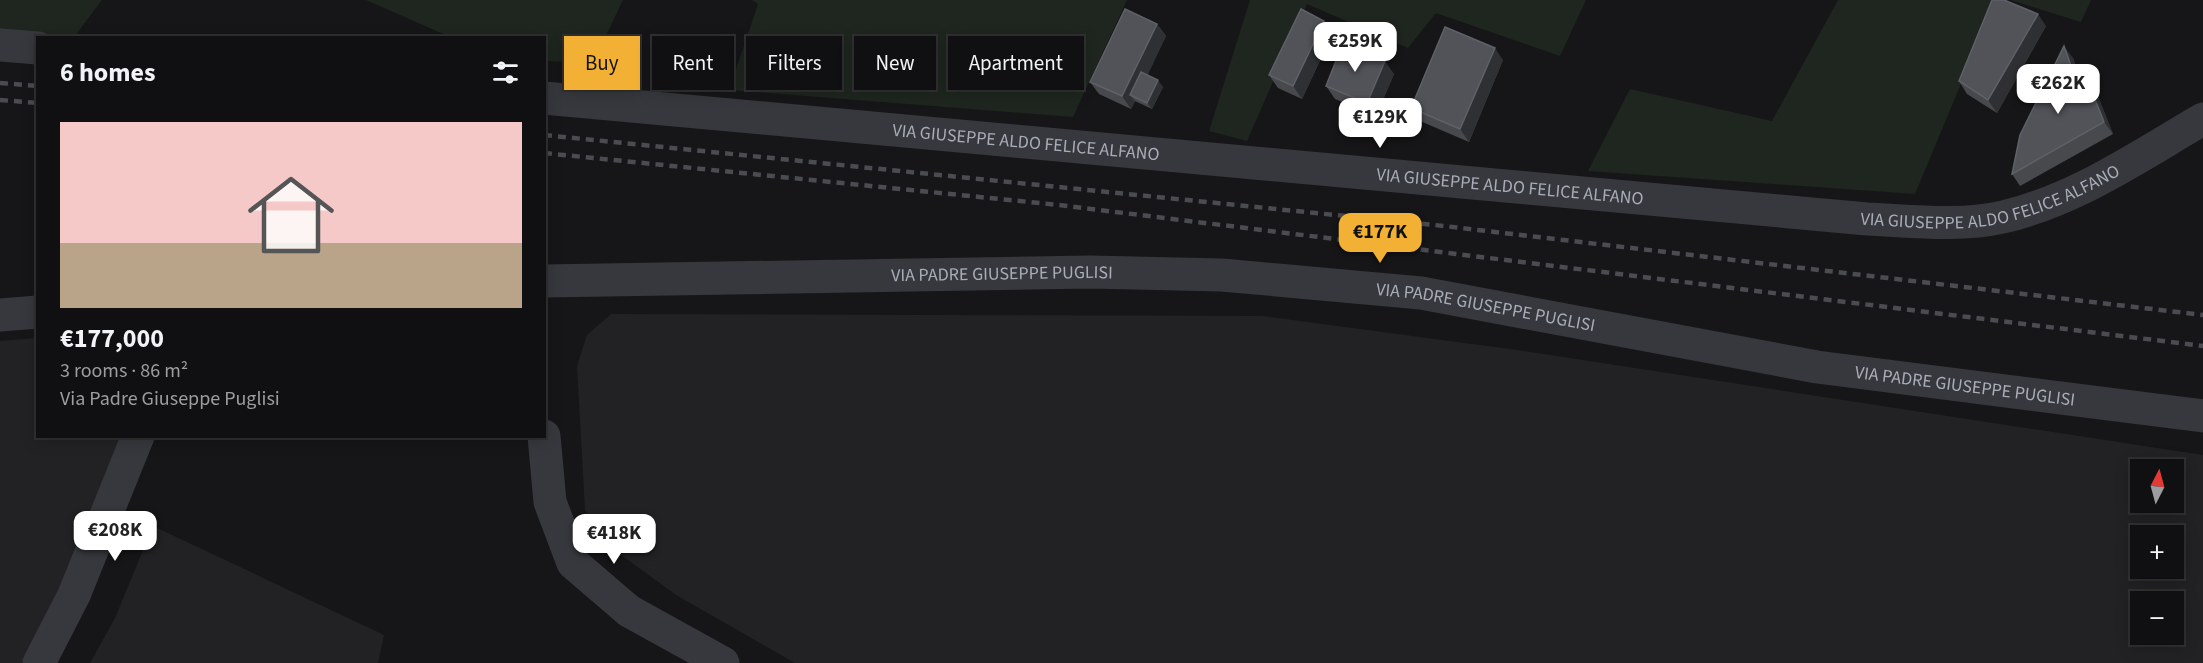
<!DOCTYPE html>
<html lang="en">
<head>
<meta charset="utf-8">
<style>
  :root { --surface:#101012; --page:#1e1e20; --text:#f1f3f6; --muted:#9c9d9f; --line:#303032; --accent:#f2b134 }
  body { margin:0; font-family:"Source Sans 3",sans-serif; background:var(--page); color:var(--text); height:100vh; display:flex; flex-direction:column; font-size:22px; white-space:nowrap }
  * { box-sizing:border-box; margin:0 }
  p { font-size:20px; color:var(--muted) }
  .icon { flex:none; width:33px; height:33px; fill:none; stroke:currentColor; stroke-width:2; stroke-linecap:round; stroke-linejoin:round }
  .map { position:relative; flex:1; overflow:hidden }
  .side { position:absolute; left:36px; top:36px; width:510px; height:402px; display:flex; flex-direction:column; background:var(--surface); border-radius:0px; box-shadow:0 3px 15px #0003,0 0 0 2px var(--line) }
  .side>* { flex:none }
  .hud { position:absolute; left:564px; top:36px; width:570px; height:54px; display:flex; gap:12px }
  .needle { width:39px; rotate:6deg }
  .fabs { position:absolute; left:2130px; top:459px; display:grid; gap:12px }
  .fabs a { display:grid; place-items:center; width:54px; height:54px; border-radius:0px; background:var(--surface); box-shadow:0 3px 15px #0003,0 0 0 2px var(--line); font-size:30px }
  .price { position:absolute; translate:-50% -51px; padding:0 14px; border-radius:12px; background:#fff; color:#222; font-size:20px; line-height:39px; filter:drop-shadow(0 2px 3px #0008) }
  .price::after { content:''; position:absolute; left:50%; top:36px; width:18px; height:14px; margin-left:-9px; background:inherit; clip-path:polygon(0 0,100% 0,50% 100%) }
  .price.active { background:var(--accent); color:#111 }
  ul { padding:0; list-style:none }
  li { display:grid; align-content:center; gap:12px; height:318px; padding:0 24px }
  li span { display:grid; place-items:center; height:186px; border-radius:0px; color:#555 }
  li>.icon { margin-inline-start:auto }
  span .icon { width:108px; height:108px; fill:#fffc; stroke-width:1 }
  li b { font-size:26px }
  h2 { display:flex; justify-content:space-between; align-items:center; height:72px; padding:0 24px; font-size:26px }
  .tag { padding:0 21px; border-radius:0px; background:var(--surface); box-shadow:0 3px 15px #0003,0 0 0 2px var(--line); font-size:21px; line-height:54px }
  .tag.active { background:var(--accent); color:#111 }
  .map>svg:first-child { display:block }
  .built { fill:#222225; fill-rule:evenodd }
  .green { fill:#1e261f }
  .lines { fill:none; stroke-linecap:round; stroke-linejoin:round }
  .minor { stroke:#37383d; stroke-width:33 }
  .rail { stroke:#4a4c52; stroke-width:4.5; stroke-dasharray:8 6; stroke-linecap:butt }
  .wall { fill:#47494d }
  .shaded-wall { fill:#2f3033 }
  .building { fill:#525359; stroke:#5f6168; stroke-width:1.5 }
  .labels { text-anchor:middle; stroke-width:4.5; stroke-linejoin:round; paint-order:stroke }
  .street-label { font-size:18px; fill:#a8adb8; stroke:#111113 }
</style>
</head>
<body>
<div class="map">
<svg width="2203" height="663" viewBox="0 0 2203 663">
  <rect width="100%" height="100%" fill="#161618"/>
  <path class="built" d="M611 314 1263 316 1517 350 2203 455V663H795L676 595 609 546 585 510 577 366 587 335ZM2140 470H2174V502H2140ZM2140 536H2174V568H2140ZM2140 602H2174V634H2140Z
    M37 338 38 436 121 437 66 575 22 663H0V341Z
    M153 526 384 635 378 663H90L115 618Z"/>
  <path class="green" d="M0 0H102L74 37 0 29Z
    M366 0H623L593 63 545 61 544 38 450 37Z
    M752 0H1127L1073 117 729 90 758 4Z
    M1250 0H1586L1560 56 1436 13 1408 48 1307 4 1247 141 1209 131Z
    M1838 0H1996L1915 194 1588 171 1630 89 1772 121Z
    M2010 0H2091L2081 22Z"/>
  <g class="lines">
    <g class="minor">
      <path d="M0 45 38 48"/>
      <path id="s1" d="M544 98 1867 219C1912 221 1959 227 2003 217 2076 200 2139 156 2203 119"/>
      <path id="s2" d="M544 281 1090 272 1222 275 1421 293 1817 367 2203 416"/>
      <path d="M0 315 38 312"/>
      <path d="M544 436 550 502 573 563 629 611 723 663"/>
      <path d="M39 663 74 595 138 436"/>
    </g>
    <path class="rail" d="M0 83 38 86
      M0 100 38 103
      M544 135 1444 226 2203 315
      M544 153 1059 205 2203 346"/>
  </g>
  <path class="wall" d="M1157 24 1166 36 1147 75 1163 87 1152 109 1135 101 1131 109 1099 94 1090 82Z
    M2046 26 1997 113 1967 94 1959 81Z
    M1333 33 1302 99 1278 88 1269 75Z
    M2073 58 2080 79 2086 77 2095 89 2113 134 2020 186 2012 174Z
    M1503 60 1469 142 1420 121 1411 108Z
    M1394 74 1376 116 1335 99 1326 86Z"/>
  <path class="shaded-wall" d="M2038 14 2046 26 1997 113 1988 100Z
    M1324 21 1333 33 1302 99 1293 86Z
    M1157 24 1166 36 1137 98 1130 95 1135 101 1131 109 1122 96Z
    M2064 46 2073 58 2085 93 2076 80Z
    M1495 48 1503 60 1469 142 1460 129Z
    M1385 61 1394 74 1376 116 1367 103Z
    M2086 77 2095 89 2113 134 2104 122Z
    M1158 80 1163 87 1152 109 1147 103Z"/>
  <path class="building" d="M1992 0H2004L2038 14 1988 100 1959 81Z
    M1125 9 1157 24 1122 96 1090 82Z
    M1301 9 1324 21 1293 86 1269 75Z
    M1445 27 1495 48 1460 129 1411 108Z
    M1343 43 1385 61 1367 103 1326 86Z
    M2064 46 2076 80 2086 77 2104 122 2012 174 2020 135Z
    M1141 72 1158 80 1147 103 1130 95Z"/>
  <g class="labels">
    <g class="street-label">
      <text dy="6" stroke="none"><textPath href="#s1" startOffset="484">VIA GIUSEPPE ALDO FELICE ALFANO</textPath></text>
      <text dy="6" stroke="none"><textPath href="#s1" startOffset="970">VIA GIUSEPPE ALDO FELICE ALFANO</textPath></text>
      <text dy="6" stroke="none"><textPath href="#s1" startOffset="1456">VIA GIUSEPPE ALDO FELICE ALFANO</textPath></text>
      <text dy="6" stroke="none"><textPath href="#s2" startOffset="458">VIA PADRE GIUSEPPE PUGLISI</textPath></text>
      <text dy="6" stroke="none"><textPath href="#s2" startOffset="944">VIA PADRE GIUSEPPE PUGLISI</textPath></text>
      <text dy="6" stroke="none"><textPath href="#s2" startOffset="1430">VIA PADRE GIUSEPPE PUGLISI</textPath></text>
    </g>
  </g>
</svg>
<div class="fabs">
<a><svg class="needle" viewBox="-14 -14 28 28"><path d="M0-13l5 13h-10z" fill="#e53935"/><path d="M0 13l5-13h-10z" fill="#9c9d9f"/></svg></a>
<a>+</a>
<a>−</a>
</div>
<b class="price" style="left:1355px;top:73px">€259K</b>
<b class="price" style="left:2058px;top:115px">€262K</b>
<b class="price" style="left:1380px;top:149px">€129K</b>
<b class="price active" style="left:1380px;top:264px">€177K</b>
<b class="price" style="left:115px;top:562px">€208K</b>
<b class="price" style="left:614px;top:565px">€418K</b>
<div class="hud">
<a class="tag active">Buy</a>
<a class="tag">Rent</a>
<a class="tag">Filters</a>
<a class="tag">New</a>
<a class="tag">Apartment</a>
</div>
<section class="side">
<h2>6 homes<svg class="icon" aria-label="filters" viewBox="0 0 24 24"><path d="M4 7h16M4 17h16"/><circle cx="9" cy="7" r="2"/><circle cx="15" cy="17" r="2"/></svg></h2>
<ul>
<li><span style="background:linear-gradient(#f6c9c9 65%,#b9a48a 0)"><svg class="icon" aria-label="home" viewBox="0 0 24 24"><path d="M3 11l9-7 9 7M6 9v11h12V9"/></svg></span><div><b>€177,000</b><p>3 rooms · 86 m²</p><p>Via Padre Giuseppe Puglisi</p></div></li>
</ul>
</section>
</div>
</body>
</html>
